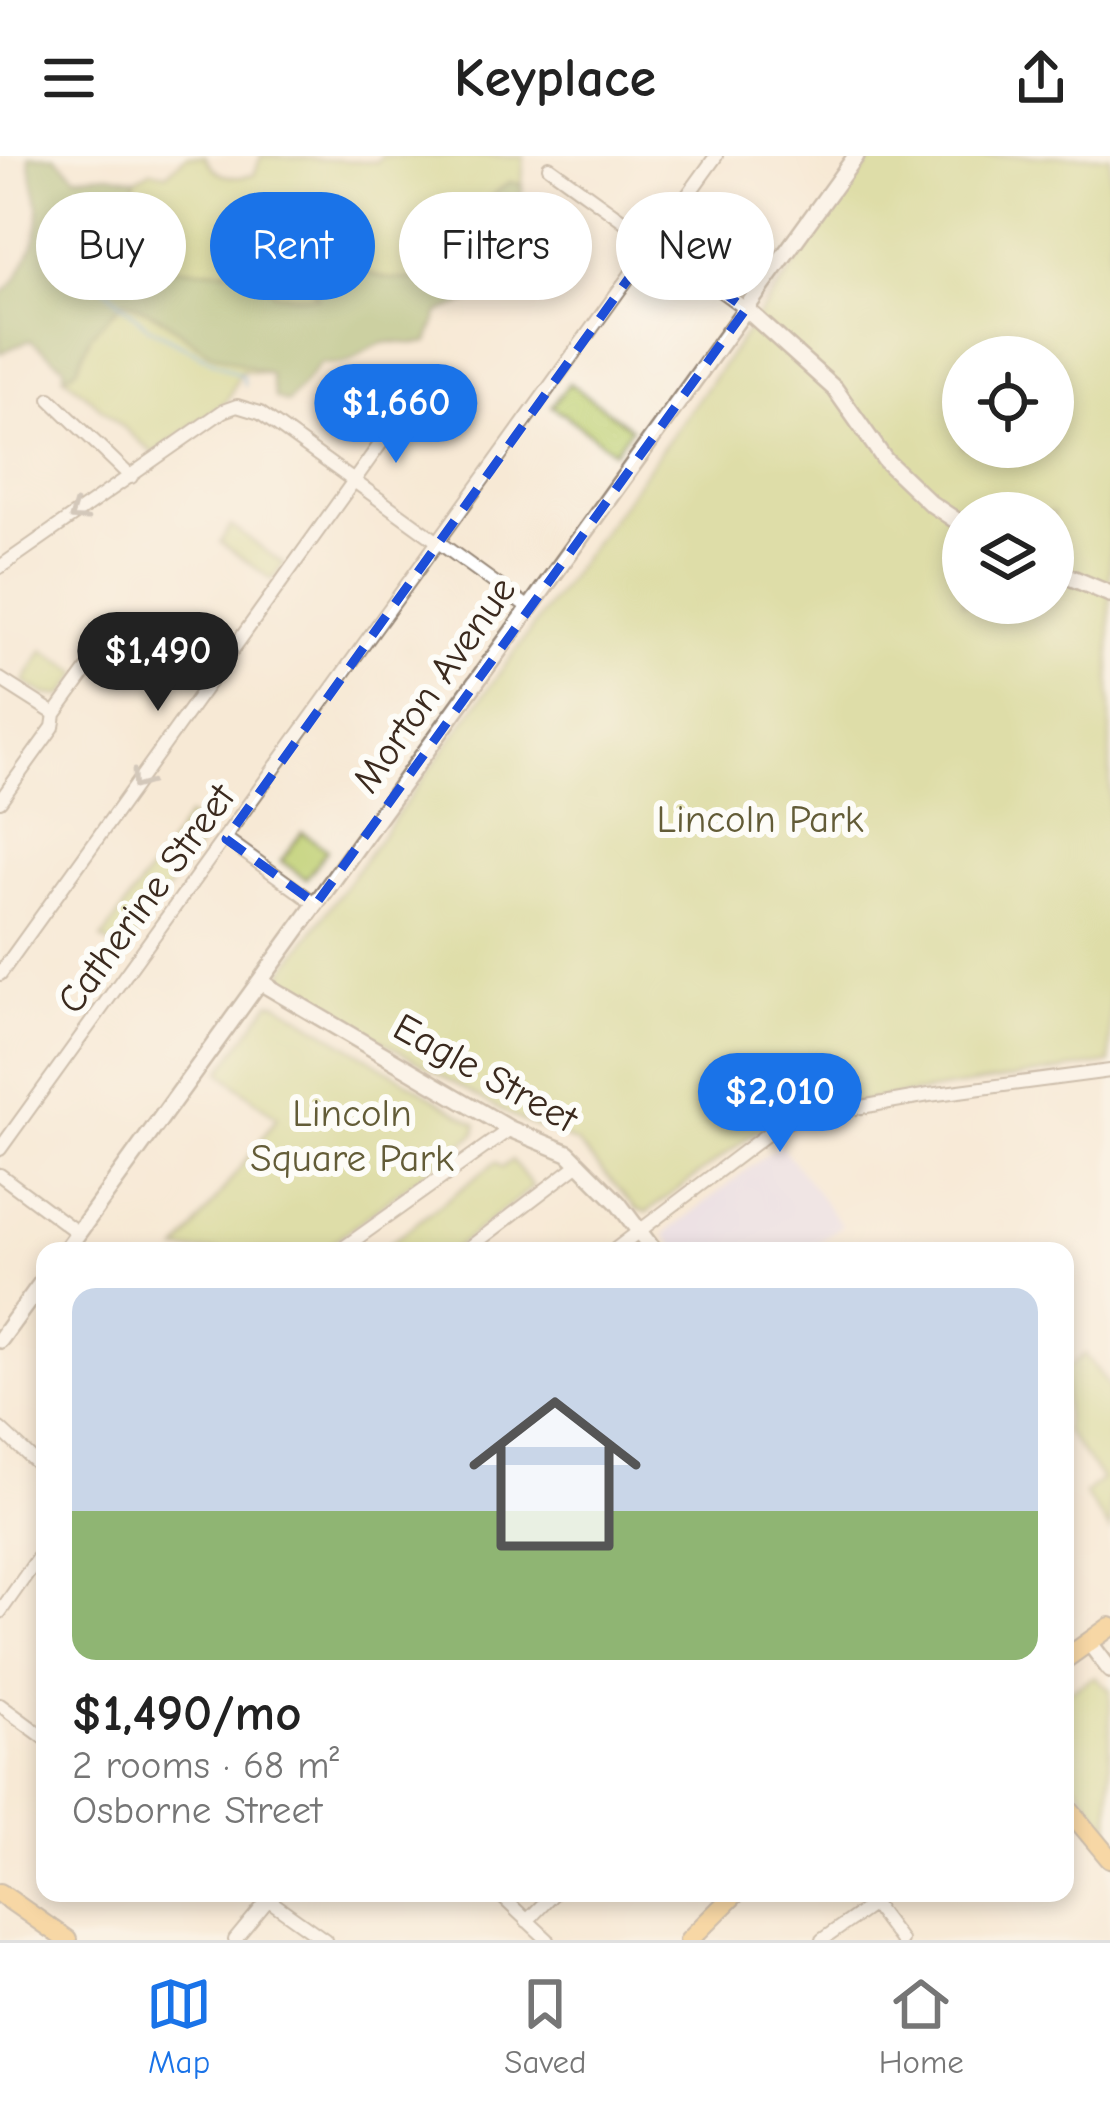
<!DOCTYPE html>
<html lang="en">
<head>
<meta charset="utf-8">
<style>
  :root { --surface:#fff; --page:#f2f2f2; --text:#222; --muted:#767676; --line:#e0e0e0; --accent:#1a73e8 }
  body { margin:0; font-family:"Comic Neue",sans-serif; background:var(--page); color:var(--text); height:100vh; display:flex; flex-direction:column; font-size:45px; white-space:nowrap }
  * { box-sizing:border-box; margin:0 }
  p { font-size:39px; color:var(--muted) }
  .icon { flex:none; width:66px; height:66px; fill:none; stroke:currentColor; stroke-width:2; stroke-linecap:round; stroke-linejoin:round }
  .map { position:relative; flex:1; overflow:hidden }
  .drawer { position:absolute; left:36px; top:1086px; width:1038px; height:660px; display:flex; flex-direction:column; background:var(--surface); border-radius:24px; box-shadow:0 6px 18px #0003 }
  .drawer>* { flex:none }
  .hud { position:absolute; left:36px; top:36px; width:1038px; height:108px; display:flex; gap:24px }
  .tools { position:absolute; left:942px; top:180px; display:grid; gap:24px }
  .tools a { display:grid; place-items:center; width:132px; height:132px; border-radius:50%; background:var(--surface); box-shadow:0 6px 18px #0003; font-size:60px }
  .price { position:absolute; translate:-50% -102px; padding:0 27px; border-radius:42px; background:var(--accent); color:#fff; font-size:39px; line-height:78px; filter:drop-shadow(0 3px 6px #0008) }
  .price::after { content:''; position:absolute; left:50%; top:72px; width:36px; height:27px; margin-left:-18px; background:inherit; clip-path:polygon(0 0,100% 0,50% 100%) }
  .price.active { background:#222; color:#fff }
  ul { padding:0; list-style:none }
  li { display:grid; align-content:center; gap:24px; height:636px; padding:0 36px }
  li span { display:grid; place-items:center; height:372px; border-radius:24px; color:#555 }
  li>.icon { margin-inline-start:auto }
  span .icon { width:216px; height:216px; fill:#fffc; stroke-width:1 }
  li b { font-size:51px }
  .pill { padding:0 42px; border-radius:54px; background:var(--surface); box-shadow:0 6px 18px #0003; font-size:42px; line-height:108px }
  .pill.active { background:var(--accent); color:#fff }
  header { display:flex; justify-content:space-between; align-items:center; height:156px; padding:0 36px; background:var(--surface); font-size:54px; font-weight:800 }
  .tab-bar { display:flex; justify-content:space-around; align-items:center; height:168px; border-top:3px solid var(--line); background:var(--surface); font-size:33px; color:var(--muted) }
  .tab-bar a { display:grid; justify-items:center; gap:6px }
  .tab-bar .active { color:var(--accent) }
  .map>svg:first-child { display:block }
  .built { fill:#ded5f5 }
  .green { fill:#bfcf71; stroke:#7d7c48; stroke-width:3; fill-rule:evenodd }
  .forest { fill:#97b263; stroke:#696e40; stroke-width:3 }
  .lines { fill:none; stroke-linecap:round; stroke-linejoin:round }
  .stream { stroke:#56a3cf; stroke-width:3 }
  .minor-casing { stroke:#998a7a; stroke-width:16 }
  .tertiary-casing { stroke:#998a7a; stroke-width:20 }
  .primary-casing { stroke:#998a7a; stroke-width:22 }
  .minor { stroke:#fff; stroke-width:12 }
  .tertiary { stroke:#fff; stroke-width:15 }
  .primary { stroke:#f5c16b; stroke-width:18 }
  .oneway { stroke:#a79f9a }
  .marked { fill:none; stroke:#1d4ed8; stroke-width:9; stroke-dasharray:24 15; stroke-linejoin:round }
  .labels { text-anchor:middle; stroke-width:12; stroke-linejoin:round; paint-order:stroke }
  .street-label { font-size:39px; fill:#3b2a1e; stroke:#fdfcf7 }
  .park-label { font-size:39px; fill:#635c37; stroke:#fdfcf7 }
</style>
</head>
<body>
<header><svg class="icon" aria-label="menu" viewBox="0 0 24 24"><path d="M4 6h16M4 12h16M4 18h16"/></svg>Keyplace<svg class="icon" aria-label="share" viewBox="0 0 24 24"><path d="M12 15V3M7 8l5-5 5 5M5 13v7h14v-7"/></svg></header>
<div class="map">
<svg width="1110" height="1784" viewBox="0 0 1110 1784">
  <rect width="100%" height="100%" fill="#fdfcf7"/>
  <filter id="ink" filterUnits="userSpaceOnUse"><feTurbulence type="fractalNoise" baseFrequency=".00833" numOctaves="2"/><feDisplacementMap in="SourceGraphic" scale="24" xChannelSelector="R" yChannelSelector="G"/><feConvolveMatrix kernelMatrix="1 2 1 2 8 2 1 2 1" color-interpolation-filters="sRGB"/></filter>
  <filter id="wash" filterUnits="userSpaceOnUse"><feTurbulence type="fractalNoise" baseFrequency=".004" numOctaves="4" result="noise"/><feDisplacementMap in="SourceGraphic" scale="48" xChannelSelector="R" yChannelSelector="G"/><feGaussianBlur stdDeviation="2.7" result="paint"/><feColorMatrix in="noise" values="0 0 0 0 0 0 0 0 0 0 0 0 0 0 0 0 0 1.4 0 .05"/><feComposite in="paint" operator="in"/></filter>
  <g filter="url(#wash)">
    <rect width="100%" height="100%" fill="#f7e9d5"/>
    <path class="built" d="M780 988 842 1069 808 1095H678L665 1078Z"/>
    <path class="green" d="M186 0H205C214 22 233 24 254 19L261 0 377 6 381 0H524L522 29 510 26 486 44 423 121C377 130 357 115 325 82L308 84 294 108 320 142 274 138C270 133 267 127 262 123 229 95 152 143 120 82L136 23 152 14 166 18Z
      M874 0H1110V907L780 958 647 1056 637 1053 577 987 519 964 287 830 283 816ZM963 201H1053V291H963ZM963 357H1053V447H963Z
      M125 143 158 160 210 197 271 218 241 215 227 245 154 298 64 220 77 212 91 178Z
      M569 227 631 272 614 295 552 250Z
      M231 370 284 408 272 424 220 386Z
      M43 494 80 517 63 540 44 538 24 526Z
      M188 660 209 675 124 798 102 783Z
      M302 676 327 694 306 723 281 705Z
      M270 846 278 847 477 968 475 978 321 1095H178L277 962 220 916Z
      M512 1004 533 1031 451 1095 381 1094 496 1006 502 1012Z
      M1085 1198 1110 1232V1375L1085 1338 1102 1323 1065 1275V1214Z
      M1095 1520 1110 1534V1673L1065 1613V1538Z"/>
    <path class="forest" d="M29 0H55L76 20 110 18 136 23 120 82 129 99 149 111 243 115 260 120 275 138 318 141 294 107 307 84 325 82C356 114 378 130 423 121L486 44 510 26 522 29 521 64 566 100 552 146 521 125 502 121 474 143 439 157 428 186C411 191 395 182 377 189 352 200 354 212 321 207L287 247 275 242 270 218 210 197 158 160 125 144 91 178 77 212 64 220V210L30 184 0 197V139C19 127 39 83 39 60 39 40 30 20 29 0Z"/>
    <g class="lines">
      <path class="stream" d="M70 79 82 66 93 63C116 80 104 107 105 132L148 171 243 221 244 229"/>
    </g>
  </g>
  <g filter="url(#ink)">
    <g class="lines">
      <defs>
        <path id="minor" d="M549 11 746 153
          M50 243 131 321
          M0 411 223 255 237 250 260 257 528 451
          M0 523 55 558
          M0 645 53 571 55 558 124 463
          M226 683 316 748
          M0 818 396 266
          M0 993 716 0
          M0 1019 78 1077
          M339 1095 510 973
          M465 1095 580 1007
          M613 1095 775 972 793 963 929 939 1110 915
          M0 1273 45 1315
          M0 1456 45 1392
          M0 1549 45 1582
          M259 1737 325 1784
          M498 1737 548 1784
          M865 1737 900 1784
          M527 1765 554 1737
          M235 1784 273 1738
          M822 1784 873 1748"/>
        <path id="tertiary" d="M746 153 835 233 885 304 930 347 963 369
          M1053 414 1110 438
          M260 826 510 973 568 997 618 1047 654 1095
          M65 1095 856 0
          M0 1184 45 1122
          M1089 1486 1110 1514"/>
        <path id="primary" d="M1065 1503 1110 1471
          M1065 1649 1110 1703
          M0 1737 67 1784
          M689 1784 736 1737"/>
      </defs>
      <use href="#minor" class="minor-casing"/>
      <use href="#tertiary" class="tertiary-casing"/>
      <use href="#primary" class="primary-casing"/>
      <use href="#minor" class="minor"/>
      <use href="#tertiary" class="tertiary"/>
      <use href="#primary" class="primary"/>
    </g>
    <defs><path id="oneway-chevron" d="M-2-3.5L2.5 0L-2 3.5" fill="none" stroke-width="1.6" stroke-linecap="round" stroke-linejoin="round" transform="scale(3)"/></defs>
    <g class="oneway">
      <use href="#oneway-chevron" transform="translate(77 358) rotate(145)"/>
      <use href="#oneway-chevron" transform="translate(139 625) rotate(126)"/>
    </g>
  </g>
  <path d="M0 0H1110V1784H0ZM654 87 746 153 316 748 226 683Z" fill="#f7e9d5" fill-opacity=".55" fill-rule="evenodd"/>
  <path class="marked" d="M654 87 746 153 316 748 226 683Z"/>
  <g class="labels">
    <g class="street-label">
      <text transform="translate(433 528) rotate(-55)" y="14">Morton Avenue</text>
      <text transform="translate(145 742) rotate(-54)" y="14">Catherine Street</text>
      <text transform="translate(486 916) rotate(29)" y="14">Eagle Street</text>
    </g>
    <g class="park-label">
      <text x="760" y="676">Lincoln Park</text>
      <text x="352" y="970">Lincoln<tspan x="352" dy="45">Square Park</tspan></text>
    </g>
  </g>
</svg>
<div class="tools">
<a><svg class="icon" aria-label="locate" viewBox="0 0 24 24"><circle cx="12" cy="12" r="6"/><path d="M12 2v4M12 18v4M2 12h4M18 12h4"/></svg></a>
<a><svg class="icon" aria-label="layers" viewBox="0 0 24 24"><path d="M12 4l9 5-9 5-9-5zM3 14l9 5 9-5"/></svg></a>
</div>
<b class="price" style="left:396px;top:310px">$1,660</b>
<b class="price active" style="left:158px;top:558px">$1,490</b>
<b class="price" style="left:780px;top:999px">$2,010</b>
<div class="hud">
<a class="pill">Buy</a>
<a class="pill active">Rent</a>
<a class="pill">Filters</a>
<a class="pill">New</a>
</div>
<section class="drawer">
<ul>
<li><span style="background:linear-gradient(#c9d6e8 60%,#8fb573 0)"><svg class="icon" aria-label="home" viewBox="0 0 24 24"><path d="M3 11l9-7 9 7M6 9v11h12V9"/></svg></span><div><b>$1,490/mo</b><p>2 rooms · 68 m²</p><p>Osborne Street</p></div></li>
</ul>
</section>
</div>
<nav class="tab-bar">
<a class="active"><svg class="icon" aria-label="map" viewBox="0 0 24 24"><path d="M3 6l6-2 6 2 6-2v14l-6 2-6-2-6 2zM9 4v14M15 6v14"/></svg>Map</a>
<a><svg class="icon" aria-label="saved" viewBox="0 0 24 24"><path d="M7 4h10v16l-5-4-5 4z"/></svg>Saved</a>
<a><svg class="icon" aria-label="home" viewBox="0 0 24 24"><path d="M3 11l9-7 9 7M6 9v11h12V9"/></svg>Home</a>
</nav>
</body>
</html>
